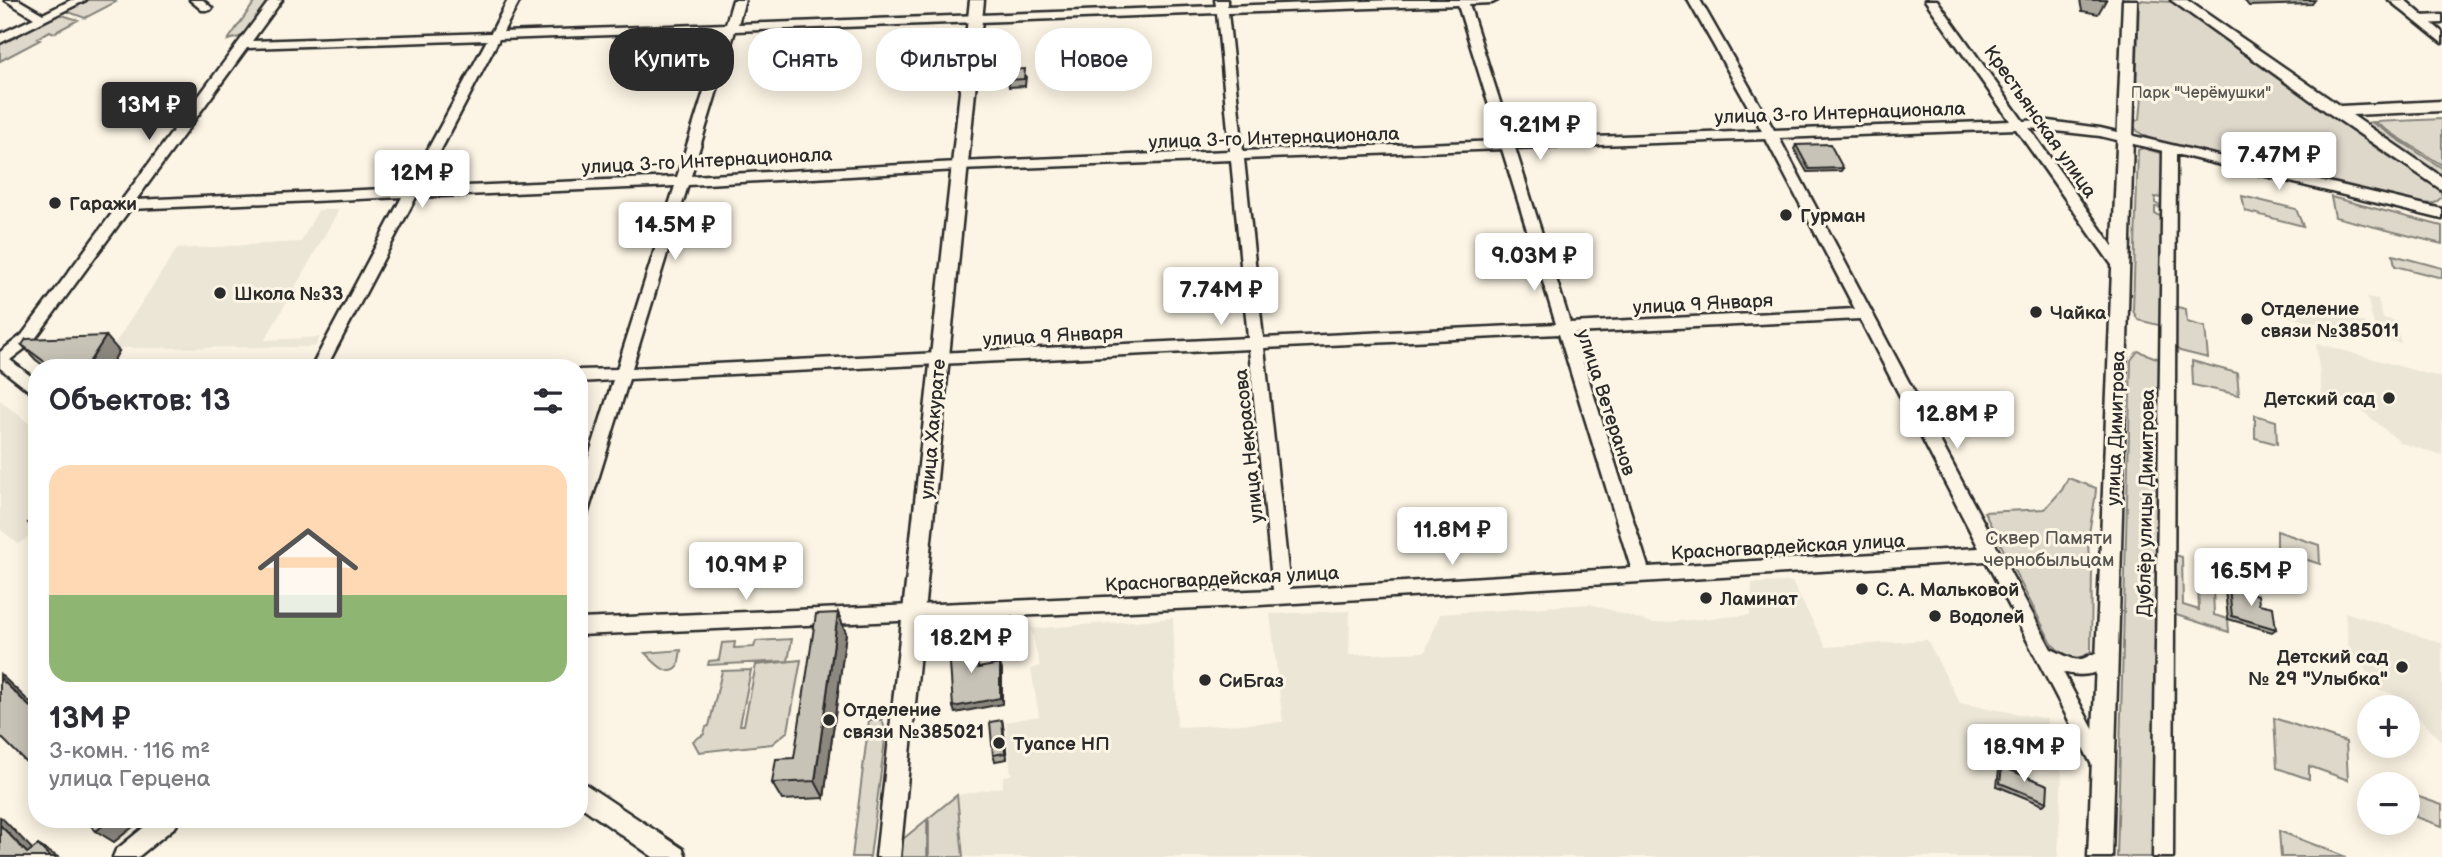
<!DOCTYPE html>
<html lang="ru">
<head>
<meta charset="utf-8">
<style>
  :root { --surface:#fff; --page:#f2f2f3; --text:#2b2b33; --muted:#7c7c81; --accent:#2b2b2b }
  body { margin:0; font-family:"Balsamiq Sans",sans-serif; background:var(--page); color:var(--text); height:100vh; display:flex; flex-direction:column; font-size:26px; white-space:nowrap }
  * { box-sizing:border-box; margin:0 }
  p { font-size:23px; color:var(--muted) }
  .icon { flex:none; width:38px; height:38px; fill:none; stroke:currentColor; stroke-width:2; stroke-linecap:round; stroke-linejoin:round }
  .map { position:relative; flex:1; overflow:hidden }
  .sheet { position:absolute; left:28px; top:359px; width:560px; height:469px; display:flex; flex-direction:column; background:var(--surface); border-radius:28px; box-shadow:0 4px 18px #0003 }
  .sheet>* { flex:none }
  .top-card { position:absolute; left:609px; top:28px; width:665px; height:63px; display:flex; gap:14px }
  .controls { position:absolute; left:2357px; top:695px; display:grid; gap:14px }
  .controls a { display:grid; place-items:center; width:63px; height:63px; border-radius:50%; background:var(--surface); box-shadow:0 4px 18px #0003; font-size:35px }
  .price { position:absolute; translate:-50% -60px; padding:0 16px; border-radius:7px; background:#fff; color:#222; font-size:23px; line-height:46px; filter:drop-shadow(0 2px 4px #0008) }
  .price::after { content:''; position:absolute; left:50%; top:42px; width:21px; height:16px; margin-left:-10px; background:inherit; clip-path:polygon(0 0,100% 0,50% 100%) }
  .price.on { background:var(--accent); color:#fff }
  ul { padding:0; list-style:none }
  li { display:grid; align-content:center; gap:14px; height:371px; padding:0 21px }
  li span { display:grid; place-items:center; height:217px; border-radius:21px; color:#555 }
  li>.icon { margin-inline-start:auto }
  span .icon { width:126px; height:126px; fill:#fffc; stroke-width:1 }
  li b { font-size:30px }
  h2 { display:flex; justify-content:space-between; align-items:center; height:84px; padding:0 21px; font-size:30px }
  .chip { padding:0 24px; border-radius:28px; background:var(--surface); box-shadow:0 4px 18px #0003; font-size:24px; line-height:63px }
  .chip.on { background:var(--accent); color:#fff }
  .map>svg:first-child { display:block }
  .built { fill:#ece6d7 }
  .green { fill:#ded8ca; stroke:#84827a; stroke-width:2 }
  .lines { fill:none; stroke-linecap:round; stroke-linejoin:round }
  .stream { stroke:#7d7b74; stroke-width:3.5 }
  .minor-casing { stroke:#2b2b2b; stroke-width:5 }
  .major-casing { stroke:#2b2b2b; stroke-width:5 }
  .minor { fill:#fcf5e5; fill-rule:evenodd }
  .major { fill:#fcf5e5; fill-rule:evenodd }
  .wall { fill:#aca89d; stroke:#2b2b2b; stroke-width:2 }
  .shaded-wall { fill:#8c8880; stroke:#2b2b2b; stroke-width:2 }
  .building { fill:#c8c3b7; stroke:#2b2b2b; stroke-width:2 }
  .poi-dot { fill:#2b2b2b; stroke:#fcf5e5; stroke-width:2.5 }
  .labels { text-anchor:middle; stroke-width:6; stroke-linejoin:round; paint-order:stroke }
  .far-park-label { font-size:16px; fill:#585653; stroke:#fcf5e5 }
  .street-label { font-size:19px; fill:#2b2b2b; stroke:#fcf5e5 }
  .poi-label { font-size:19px; font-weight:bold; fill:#2b2b2b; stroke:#fcf5e5; text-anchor:start }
  .park-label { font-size:19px; fill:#585653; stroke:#fcf5e5 }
</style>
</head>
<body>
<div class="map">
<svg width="2442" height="857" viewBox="0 0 2442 857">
  <rect width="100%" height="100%" fill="#fcf5e5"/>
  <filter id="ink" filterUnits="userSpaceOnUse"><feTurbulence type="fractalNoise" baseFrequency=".0143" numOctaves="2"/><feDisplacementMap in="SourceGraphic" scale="14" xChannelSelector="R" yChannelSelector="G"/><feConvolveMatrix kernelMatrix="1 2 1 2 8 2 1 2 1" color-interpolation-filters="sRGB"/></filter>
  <g filter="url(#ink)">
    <path class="built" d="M318 210H339L265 340 320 337 315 347 112 348 177 249 301 242Z
      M2367 297 2378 299 2383 318 2395 321 2401 343 2377 338Z
      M2284 303 2365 323 2367 336 2286 316Z
      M2316 343 2442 378V455L2401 443 2352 402 2322 394Z
      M0 400 37 430V532L18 544 0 529Z
      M1792 582 1826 647 1927 640 1960 703 2047 719 2062 774 2058 857H963L957 795 1003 787V776L1011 775 1006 722 1039 716 1031 669 1040 666 1031 629 1173 618 1177 727 1283 722 1270 614 1350 611 1349 655 1425 652 1440 614 1590 604 1652 623 1750 615 1752 583Z
      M2345 612 2442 643V742L2408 707 2391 693 2377 689 2376 681 2349 653Z"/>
    <path class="green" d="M84 0H113L116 2 85 18 66 11Z
      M256 0H270L243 36 228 40Z
      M2139 0 2173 2 2379 150 2440 189 2442 197 2435 203 2420 204 2298 176 2290 170 2255 162 2251 164 2242 159C2223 154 2134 147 2133 122L2140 119 2142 97 2136 91Z
      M59 14 78 20 54 33 50 31 37 38 40 40 0 61V43Z
      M2442 119V165L2374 122Z
      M2371 122 2442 168V177L2363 124Z
      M2143 148 2163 154 2164 198 2155 197V203L2164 208 2155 207V214L2163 217 2162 326 2138 320 2133 311 2138 150Z
      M2242 196 2296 209 2303 226 2245 211Z
      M2331 197 2442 226V244L2335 217Z
      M2393 255 2442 268V278L2395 266Z
      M2173 306 2186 309 2187 322 2205 327 2208 358 2180 351 2173 346Z
      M2138 351 2162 360 2157 857H2117L2131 360Z
      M2192 361 2237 373 2239 395 2193 385Z
      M2255 415 2276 421 2277 444 2255 438Z
      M2068 478 2096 488C2095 515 2082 540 2092 568L2091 651C2078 665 2060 655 2051 642L1984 512 2045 509 2062 490Z
      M2277 531 2319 545 2320 564 2277 550Z
      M2172 554 2182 557 2183 605 2199 610 2198 584 2213 588 2214 615 2228 619 2229 632 2173 614Z
      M792 639 788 661 708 665 709 661 719 660 722 643 735 642 734 648 754 647 756 641Z
      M681 650 678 667C667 679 654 661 645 653Z
      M801 660 788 731 772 744 699 752 693 741 704 734 706 727 709 726 722 671 751 670 740 725H744L756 665Z
      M2274 718 2346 742 2348 780 2309 766V779L2277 768Z
      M869 720H882L886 732 870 857H852Z
      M957 795 963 857H902L903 839Z
      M2413 795 2442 805V826L2416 817Z
      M2279 831 2346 857H2281Z"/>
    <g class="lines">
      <path class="stream" d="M928 821V857"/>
      <defs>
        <path id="minor" d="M5 0H19L43 14 71 0H86L0 43V34L34 18Z
          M190 0H203L212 8 210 10H202Z
          M270 0H282L252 41 491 33 508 0H520L503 32 726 24 733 0H745L738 24 1216 6 1215 0H1227V6L1396 0H1498L1492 3 1469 4 1512 140 1762 131 1688 0H1700L1774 130 2010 121 1925 0H1937L2023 121 2041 120 2100 128 2442 209V219L2176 154 2173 857H2153L2163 151 2100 136 2029 128 2124 262 2126 265 2124 268H2114L2016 129 1779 138 2051 649C2086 666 2075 660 2107 648L2113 650 2116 656C2107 675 2080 678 2063 672L2111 763 2108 769 2101 772 2094 769 1986 561 1244 606 579 635V619L1273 590 1249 349 629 379 587 515 585 520 579 522V488L613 380 579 382V370L617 369 675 186 416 197 326 368H311L402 197 130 209 32 343 10 360 37 381V395L32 393 0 368V352L22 335ZM1458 5 1500 141 1243 151 1228 13ZM1217 13 1230 151 958 162 691 176 735 31ZM723 31 677 177 421 188 499 39ZM487 40 407 188 136 200 247 48ZM1766 139 1855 309 1570 323 1515 148ZM1502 149 1556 324 1263 338 1244 159ZM1231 160 1248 338 632 368 688 185 958 170ZM1860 319 1979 548 1648 567 1574 333ZM1559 334 1631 568 1290 589 1264 348Z
          M2442 15V23L2420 24 2414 20 2420 16Z
          M154 819H179L176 826 138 857H113L116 850Z"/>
        <path id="major" d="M970 0H984L900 857H876Z
          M2123 0H2137L2112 857H2088Z
          M2171 0H2187L2340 106 2442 101V111L2352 115 2442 177V190L2330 114Z
          M2389 0H2405L2442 32V43Z
          M579 780 683 849 686 857H653L579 805Z"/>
      </defs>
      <use href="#minor" class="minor-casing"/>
      <use href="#major" class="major-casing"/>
      <use href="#minor" class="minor"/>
      <use href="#major" class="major"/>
    </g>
    <path class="wall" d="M2080 0H2106L2098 14 2082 11Z
      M2244 0H2315L2312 4 2249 6Z
      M1026 76 1025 86 1009 87 1008 80Z
      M1796 145 1843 168 1841 171 1807 172 1794 149Z
      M22 345 119 351 109 368H47L36 360Z
      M2229 587 2276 629 2272 632 2228 619 2225 590Z
      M838 613 846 633 824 798 782 800 772 783 794 758Z
      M1002 720 1003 726 1007 759 995 761 993 755Z
      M2002 767 2047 802 2043 805 1997 786 1999 770Z"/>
    <path class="shaded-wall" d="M106 336 119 351 109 368H86Z
      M838 613 846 633 824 798 815 781Z
      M1000 664 1002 670V704L955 713 953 707Z
      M0 674 37 709 30 707 0 678Z
      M1002 720 1003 726 1007 759 1005 753Z
      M0 817 2 818 40 857 27 853 0 825Z
      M111 819H143L114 842 96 831Z
      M38 845 58 857H50Z"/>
    <path class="building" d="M1025 69 1024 79 1008 80V70Z
      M1830 144 1843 168 1809 169 1796 145Z
      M106 336 86 367 53 368 22 345 26 339Z
      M37 517V532L28 523Z
      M2229 587 2258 595 2259 604 2273 607 2276 629 2232 616Z
      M838 613 815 781 772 783 776 759 794 758 816 614Z
      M964 631 970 657 977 655 978 668 1000 664V698L953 707 948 634Z
      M0 678 30 707 37 702V773L0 736Z
      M1002 720 1005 753 993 755 990 722Z
      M2002 767 2048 785 2047 802 2000 783Z
      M84 819H111L96 831Z
      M0 825 27 853 38 845 50 857H0Z"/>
  </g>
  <g class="poi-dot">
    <circle cx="55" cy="203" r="7"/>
    <circle cx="1786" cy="215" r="7"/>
    <circle cx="220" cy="293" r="7"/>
    <circle cx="2036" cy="312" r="7"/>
    <circle cx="2247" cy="319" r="7"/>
    <circle cx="2389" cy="398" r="7"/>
    <circle cx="1862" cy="589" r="7"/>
    <circle cx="1706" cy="598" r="7"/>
    <circle cx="1935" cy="616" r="7"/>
    <circle cx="2402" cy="667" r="7"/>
    <circle cx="1205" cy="680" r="7"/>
    <circle cx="829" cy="720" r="7"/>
    <circle cx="999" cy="743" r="7"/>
  </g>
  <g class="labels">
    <g class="far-park-label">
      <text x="2201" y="98">Парк "Черёмушки"</text>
    </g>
    <g class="street-label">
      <text transform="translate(1840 112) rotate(-2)" y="7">улица 3-го Интернационала</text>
      <text transform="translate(2041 121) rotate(55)" y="7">Крестьянская улица</text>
      <text transform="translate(1274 137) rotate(-2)" y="7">улица 3-го Интернационала</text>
      <text transform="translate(707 160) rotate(-3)" y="7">улица 3-го Интернационала</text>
      <text transform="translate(1703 303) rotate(-3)" y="7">улица 9 Января</text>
      <text transform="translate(1053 335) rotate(-3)" y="7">улица 9 Января</text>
      <text transform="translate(1607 402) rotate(72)" y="7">улица Ветеранов</text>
      <text transform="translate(2115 428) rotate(-88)" y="7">улица Димитрова</text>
      <text transform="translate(932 429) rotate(-85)" y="7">улица Хакурате</text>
      <text transform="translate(1248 446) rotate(-96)" y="7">улица Некрасова</text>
      <text transform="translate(2145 503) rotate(-89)" y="7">Дублёр улицы Димитрова</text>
      <text transform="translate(1788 546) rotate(-3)" y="7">Красногвардейская улица</text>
      <text transform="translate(1222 578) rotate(-3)" y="7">Красногвардейская улица</text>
    </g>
    <g class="poi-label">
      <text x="69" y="210">Гаражи</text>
      <text x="1800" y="222">Гурман</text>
      <text x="234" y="300">Школа №33</text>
      <text x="2261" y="315">Отделение<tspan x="2261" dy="22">связи №385011</tspan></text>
      <text x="2050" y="319">Чайка</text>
      <text x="2375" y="405" text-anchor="end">Детский сад</text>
      <text x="1876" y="596">С. А. Мальковой</text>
      <text x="1720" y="605">Ламинат</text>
      <text x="1949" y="623">Водолей</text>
      <text x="2388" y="663" text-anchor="end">Детский сад<tspan x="2388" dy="22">№ 29 "Улыбка"</tspan></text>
      <text x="1219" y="687">СиБгаз</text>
      <text x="843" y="716">Отделение<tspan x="843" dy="22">связи №385021</tspan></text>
      <text x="1013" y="750">Туапсе НП</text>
    </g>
    <g class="park-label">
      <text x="2049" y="544">Сквер Памяти<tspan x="2049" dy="22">чернобыльцам</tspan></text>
    </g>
  </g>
</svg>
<div class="controls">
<a>+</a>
<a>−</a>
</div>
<b class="price on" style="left:149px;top:142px">13M ₽</b>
<b class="price" style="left:1540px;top:162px">9.21M ₽</b>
<b class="price" style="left:2279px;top:192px">7.47M ₽</b>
<b class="price" style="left:422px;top:210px">12M ₽</b>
<b class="price" style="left:675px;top:262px">14.5M ₽</b>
<b class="price" style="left:1534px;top:293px">9.03M ₽</b>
<b class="price" style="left:1221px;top:327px">7.74M ₽</b>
<b class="price" style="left:1957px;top:451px">12.8M ₽</b>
<b class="price" style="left:1452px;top:567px">11.8M ₽</b>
<b class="price" style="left:746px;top:602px">10.9M ₽</b>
<b class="price" style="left:2251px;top:608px">16.5M ₽</b>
<b class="price" style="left:971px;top:675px">18.2M ₽</b>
<b class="price" style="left:2024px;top:784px">18.9M ₽</b>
<div class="top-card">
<a class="chip on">Купить</a>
<a class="chip">Снять</a>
<a class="chip">Фильтры</a>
<a class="chip">Новое</a>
</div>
<section class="sheet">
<h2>Объектов: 13<svg class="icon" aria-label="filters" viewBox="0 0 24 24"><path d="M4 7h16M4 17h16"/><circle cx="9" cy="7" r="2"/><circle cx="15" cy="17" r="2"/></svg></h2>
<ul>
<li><span style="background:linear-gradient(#ffd9b3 60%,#8fb573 0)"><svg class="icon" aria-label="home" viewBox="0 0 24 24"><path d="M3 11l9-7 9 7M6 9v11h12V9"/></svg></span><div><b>13M ₽</b><p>3-комн. · 116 m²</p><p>улица Герцена</p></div></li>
</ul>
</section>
</div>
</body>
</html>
